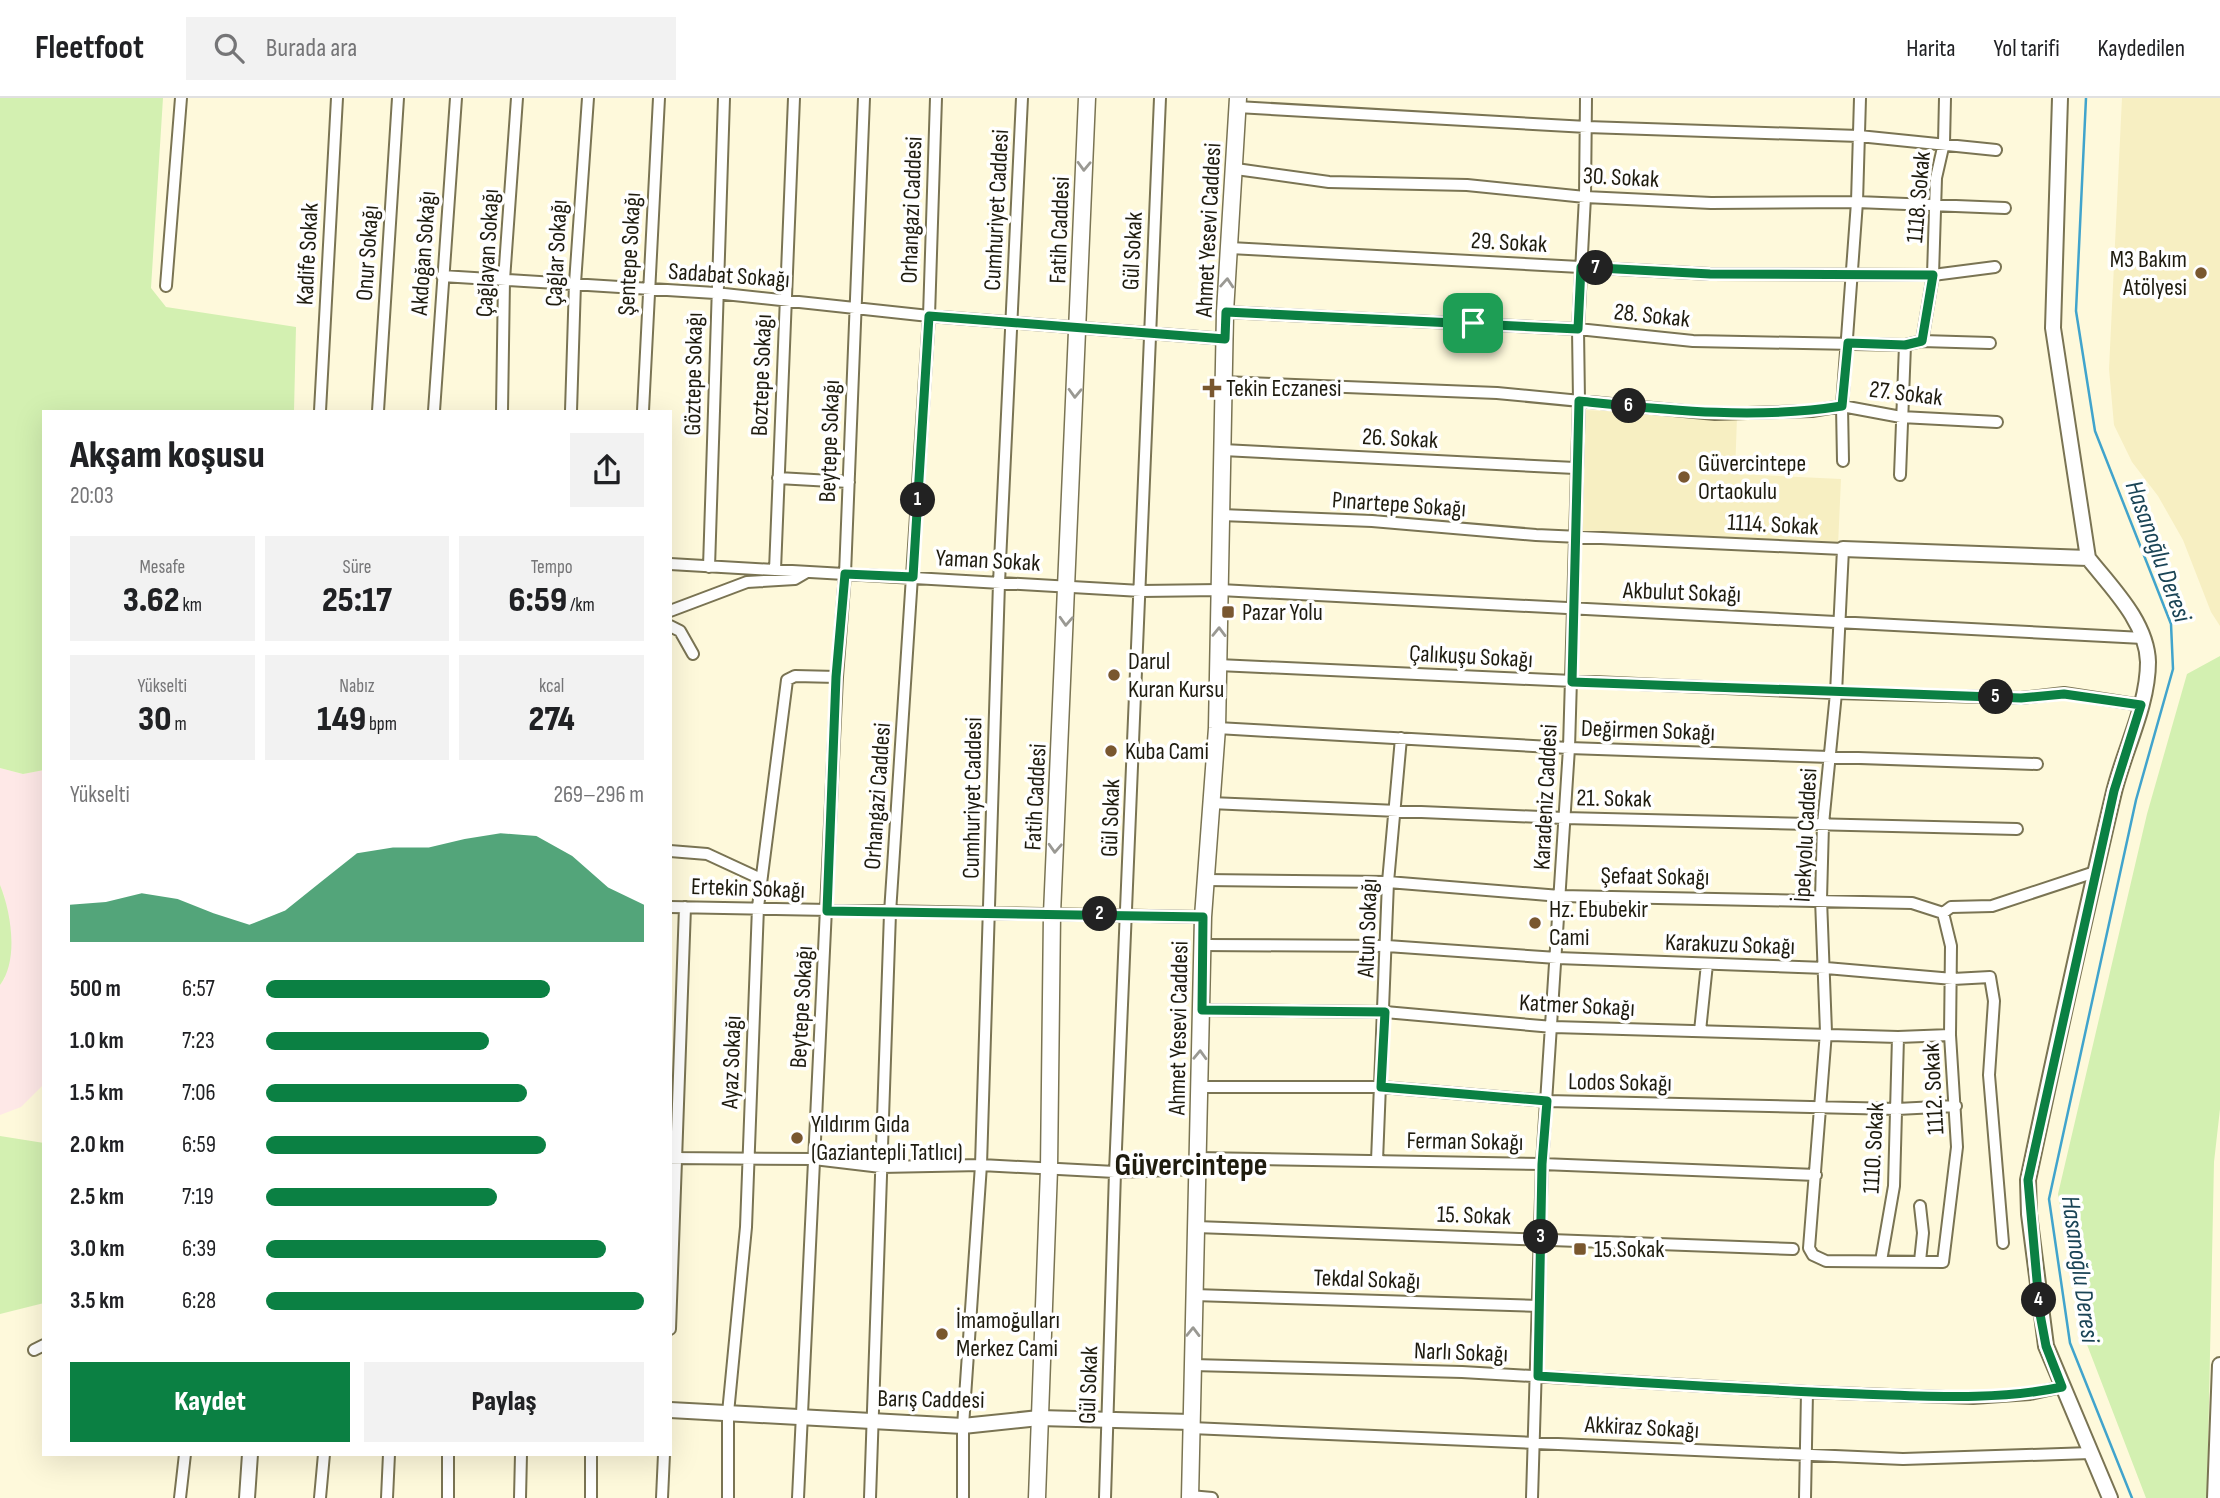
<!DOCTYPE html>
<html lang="tr">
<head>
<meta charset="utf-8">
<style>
	:root { --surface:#fff; --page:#f2f2f2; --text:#202124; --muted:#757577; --line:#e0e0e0; --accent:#0b8043 }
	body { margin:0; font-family:"Sofia Sans Condensed",sans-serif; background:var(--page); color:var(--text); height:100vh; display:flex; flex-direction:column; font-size:26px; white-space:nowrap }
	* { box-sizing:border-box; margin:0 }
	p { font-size:23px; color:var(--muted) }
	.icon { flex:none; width:38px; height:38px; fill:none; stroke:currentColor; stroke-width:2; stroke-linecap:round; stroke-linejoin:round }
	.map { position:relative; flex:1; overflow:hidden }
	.details { position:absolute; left:42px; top:312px; width:630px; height:1046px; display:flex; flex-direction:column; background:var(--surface); border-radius:0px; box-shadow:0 7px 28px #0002 }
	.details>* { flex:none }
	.pin { position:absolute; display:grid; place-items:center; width:60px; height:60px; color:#fff; margin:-30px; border-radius:14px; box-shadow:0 4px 10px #0006 }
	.km { position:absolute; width:35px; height:35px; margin:-18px; border-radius:50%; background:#222; color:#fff; font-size:19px; line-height:35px; text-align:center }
	.round { display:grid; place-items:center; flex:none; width:74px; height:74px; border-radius:0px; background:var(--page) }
	.head { display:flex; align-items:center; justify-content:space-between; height:119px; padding:0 28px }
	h1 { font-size:38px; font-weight:800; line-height:52px }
	.stats { display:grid; grid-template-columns:repeat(3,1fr); gap:10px; height:119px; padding:7px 28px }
	.stats div { display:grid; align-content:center; border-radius:0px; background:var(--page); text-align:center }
	.stats b { font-size:35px; font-weight:800 }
	.stats small { font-size:19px; font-weight:400 }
	.stats p { font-size:19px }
	.chart { height:196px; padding:14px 28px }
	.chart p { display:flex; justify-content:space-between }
	.chart svg { width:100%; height:126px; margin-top:7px; fill:var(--accent); opacity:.7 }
	.action { display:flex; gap:14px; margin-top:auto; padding:14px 28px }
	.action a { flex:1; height:80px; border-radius:0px; background:var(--accent); color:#fff; font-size:28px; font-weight:800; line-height:80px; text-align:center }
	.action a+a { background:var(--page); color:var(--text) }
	ul { padding:0 28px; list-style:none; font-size:23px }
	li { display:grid; grid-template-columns:112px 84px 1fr; align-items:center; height:52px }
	li i { height:18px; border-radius:9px; background:var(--accent) }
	header { display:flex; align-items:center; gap:42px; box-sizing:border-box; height:98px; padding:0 35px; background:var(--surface); border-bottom:2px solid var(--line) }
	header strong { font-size:33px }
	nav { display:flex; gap:38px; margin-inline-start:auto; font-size:24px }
	.search { width:490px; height:63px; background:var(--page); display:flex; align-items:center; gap:18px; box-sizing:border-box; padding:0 24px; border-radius:0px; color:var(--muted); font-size:26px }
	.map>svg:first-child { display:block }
</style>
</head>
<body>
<header>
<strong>Fleetfoot</strong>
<div class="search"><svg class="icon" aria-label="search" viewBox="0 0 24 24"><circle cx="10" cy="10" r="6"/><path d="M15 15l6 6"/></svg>Burada ara</div>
<nav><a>Harita</a><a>Yol tarifi</a><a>Kaydedilen</a></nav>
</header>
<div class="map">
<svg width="2220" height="1400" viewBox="0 0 2220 1400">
	<rect width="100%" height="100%" fill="#fef9db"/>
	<!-- industrial -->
	<path fill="#fee8e7" d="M 0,670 L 23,676 L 44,672 L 44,986 L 21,1009 L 0,1017 L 0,887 L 5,880 L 5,800 L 0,787 Z"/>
	<!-- built -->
	<path fill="#f7efc2" d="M 2122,0 L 2220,0 L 2220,528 L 2211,514 L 2183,442 L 2158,398 L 2132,364 L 2114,327 L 2109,271 Z
		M 1584,312 L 1737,319 L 1735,376 L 1841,381 L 1838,448 L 1578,436 Z"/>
	<!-- green -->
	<path fill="#d3f0b1" d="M 0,0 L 163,0 L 151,190 L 166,209 L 296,229 L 294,313 L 44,313 L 44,672 L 23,676 L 0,670 Z
		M 2220,558 L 2220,1011 L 2214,1064 L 2207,1400 L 2146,1400 L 2081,1231 L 2058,1096 L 2147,716 L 2187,576 Z
		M 0,787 C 11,814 19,862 0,887 Z
		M 0,1038 L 44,1045 L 44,1205 L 0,1216 Z"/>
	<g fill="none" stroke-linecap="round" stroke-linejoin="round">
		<!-- stream -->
		<path stroke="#41a4cc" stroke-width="2.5" d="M 2086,0 L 2076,213 L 2095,333 L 2171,526 L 2173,571 L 2136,702 L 2049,1101 L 2070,1245 L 2132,1400"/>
		<!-- minor casing -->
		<g stroke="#7a7453" stroke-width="14">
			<path id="minor" d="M 1237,9 L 1587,29 L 1859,38 L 1996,52
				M 1236,71 L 1329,84 L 1467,87 L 1585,99 L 1711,105 L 1857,104 L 2005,110
				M 1230,150 L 1710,176 L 1933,177 L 1995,169
				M 442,178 L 715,195 L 929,218 L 1225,241
				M 166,188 L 181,0
				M 1225,214 L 1578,231 L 1693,243 L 1905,247 L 1922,243 L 1990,245
				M 1922,243 L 1933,177 L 1936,80 L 1944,45 L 1945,0
				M 1223,284 L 1497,295 L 1715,316 L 1812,313 L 1842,308 L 1901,319 L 1997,324
				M 320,313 L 337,0
				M 378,313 L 398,0
				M 434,313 L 456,0
				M 502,313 L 504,182 L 517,0
				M 571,313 L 575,185 L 588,0
				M 643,313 L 659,0
				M 1223,352 L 1575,370
				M 1843,363 L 1842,308 L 1857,104 L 1860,0
				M 1900,377 L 1905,247
				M 778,380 L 849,384
				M 1221,417 L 1372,423 L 1536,437 L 1843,451 L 1836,595 L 1823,726 L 1821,801 L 1826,934 L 1809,1150 L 1813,1157 L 1826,1163 L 1943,1164 L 1957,1049 L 1950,937 L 1951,848 L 1943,815
				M 670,466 L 1141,493 L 1220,492 L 2143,540
				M 709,469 L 724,0
				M 775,472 L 794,0
				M 670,513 L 747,484 L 795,481 L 807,474
				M 670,528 L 680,533 L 693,556
				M 1218,567 L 1836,595 L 2021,600 L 2064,595 L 2141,607
				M 1217,630 L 1569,650 L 2037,666
				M 1210,705 L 1564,720 L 2017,731
				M 670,753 L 707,756 L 761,781
				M 1205,782 L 1388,784 L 1560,798 L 1912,805 L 1943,815
				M 670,809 L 1203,819
				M 1943,815 L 1951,809 L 1992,808 L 2095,774
				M 1203,847 L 1387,848 L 1557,860 L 1826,870 L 1953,881 L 1990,879 L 1994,903 L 1989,977 L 2003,1145
				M 1202,912 L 1385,914 L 1553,929 L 1898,939 L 1950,937
				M 1700,933 L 1707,866
				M 1199,989 L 1381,989 L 1547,1003 L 1897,1011 L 1956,1008
				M 670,1060 L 814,1061 L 881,1069 L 981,1067 L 1115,1074 L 1197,1071
				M 1197,1060 L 1542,1066 L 1816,1077
				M 1377,1063 L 1388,784 L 1401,640
				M 1196,1129 L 1793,1151
				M 1881,1163 L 1894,1088 L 1898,939
				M 1920,1163 L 1923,1135 L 1920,1108
				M 1194,1197 L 1539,1208
				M 670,1231 L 685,809
				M 34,1252 L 44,1247
				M 1192,1267 L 1462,1274 L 1807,1294 L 1973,1300 L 2030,1296 L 2062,1289
				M 1191,1330 L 1903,1361 L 2091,1355
				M 448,1356 L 448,1400
				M 1190,1398 L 1212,1400
				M 180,1400 L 185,1356
				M 320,1400 L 324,1356
				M 387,1400 L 389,1356
				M 520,1400 L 521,1356
				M 591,1400 L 591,1356
				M 662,1400 L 664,1356
				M 728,1400 L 728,1315 L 746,1129 L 758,809 L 787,582 L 795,578 L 837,579
				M 798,1400 L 837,579 L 845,476 L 864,0
				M 870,1400 L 890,815 L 929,218 L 936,0
				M 963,1400 L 963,1328 L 981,1067 L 999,485 L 1022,0
				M 1105,1400 L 1115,1074 L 1160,0
				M 1532,1400 L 1542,1066 L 1569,650 L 1579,303 L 1578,231 L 1585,99 L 1586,0
				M 1805,1400 L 1807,1294"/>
		</g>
		<!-- tertiary casing -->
		<g stroke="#7a7453" stroke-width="18">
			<path id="tertiary" d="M 2060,0 L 2053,230 L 2088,460
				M 1843,451 L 2088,460 C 2111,489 2147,524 2148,564 C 2148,609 2123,654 2113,698 C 2083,826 2055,954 2028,1082 L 2029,1116 L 2046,1248 L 2110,1400
				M 670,1312 L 963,1328 L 1039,1320 L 1191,1324
				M 247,1400 L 250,1356
				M 2215,1400 L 2220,1267"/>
		</g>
		<!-- secondary casing -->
		<g stroke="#7a7453" stroke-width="19">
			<path id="secondary" d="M 1037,1400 L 1049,1071 L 1052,816 L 1087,0
				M 1190,1400 L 1203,819 L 1217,630 L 1225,214 L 1238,0"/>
		</g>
		<!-- minor -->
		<use href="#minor" stroke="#fff" stroke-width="10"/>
		<!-- tertiary -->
		<use href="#tertiary" stroke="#fff" stroke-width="14"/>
		<!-- secondary -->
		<use href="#secondary" stroke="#fff" stroke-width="16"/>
	</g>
	<!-- one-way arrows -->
	<defs><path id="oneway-chevron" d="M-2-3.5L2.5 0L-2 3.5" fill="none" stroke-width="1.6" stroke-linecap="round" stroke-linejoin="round" transform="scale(1.75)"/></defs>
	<g stroke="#9a9993">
		<use href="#oneway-chevron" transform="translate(1084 68) rotate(92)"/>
		<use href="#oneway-chevron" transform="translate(1227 185) rotate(-86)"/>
		<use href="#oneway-chevron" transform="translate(1075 295) rotate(92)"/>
		<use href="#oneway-chevron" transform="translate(1066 523) rotate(93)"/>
		<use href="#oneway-chevron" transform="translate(1219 534) rotate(-89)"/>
		<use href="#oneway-chevron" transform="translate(1055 750) rotate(93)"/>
		<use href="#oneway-chevron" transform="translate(1200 957) rotate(-88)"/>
		<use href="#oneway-chevron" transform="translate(1193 1234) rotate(-89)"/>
	</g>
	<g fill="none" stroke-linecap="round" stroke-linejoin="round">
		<!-- route casing -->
		<g stroke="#fff" stroke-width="14">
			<path id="route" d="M 1581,169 L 1710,176 L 1933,177 L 1922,243 L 1905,247 L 1848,245 L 1842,308 C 1754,322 1667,312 1579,303 L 1572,584 L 2021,600 L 2064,596 L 2141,607 L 2114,693 L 2028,1082 L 2040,1216 L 2046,1248 L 2062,1289 C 1996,1303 1929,1298 1861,1296 C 1754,1292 1646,1285 1538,1278 L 1542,1066 L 1547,1003 L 1381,989 L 1385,914 L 1202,912 L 1203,819 L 827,813 L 836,579 L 845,476 L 913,479 L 929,218 L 1225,241 L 1226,214 L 1578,231 Z"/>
		</g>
		<!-- route -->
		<use href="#route" stroke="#0b8043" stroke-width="9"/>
	</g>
	<!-- markers -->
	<g fill="#79572f" stroke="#fff" stroke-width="2.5">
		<circle cx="2201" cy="175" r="7"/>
		<path d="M1208.5 279.5h7v7h7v7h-7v7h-7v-7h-7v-7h7z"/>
		<circle cx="1684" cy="379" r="7"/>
		<rect x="1221" y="507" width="14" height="14" rx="3.5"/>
		<circle cx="1114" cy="577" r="7"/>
		<circle cx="1111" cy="653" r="7"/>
		<circle cx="1535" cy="825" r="7"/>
		<circle cx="797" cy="1040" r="7"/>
		<rect x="1573" y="1144" width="14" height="14" rx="3.5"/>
		<circle cx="942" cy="1236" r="7"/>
	</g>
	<g text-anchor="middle" stroke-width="7" stroke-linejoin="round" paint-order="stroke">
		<!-- street labels -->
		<g font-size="24" fill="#1f1c0f" stroke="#fff">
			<text transform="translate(1621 79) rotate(3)" y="8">30. Sokak</text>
			<text transform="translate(1918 99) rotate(-85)" y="8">1118. Sokak</text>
			<text transform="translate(911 112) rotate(-88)" y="8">Orhangazi Caddesi</text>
			<text transform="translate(996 112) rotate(-87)" y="8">Cumhuriyet Caddesi</text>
			<text transform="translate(1059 132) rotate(-88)" y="8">Fatih Caddesi</text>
			<text transform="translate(1208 132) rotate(-87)" y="8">Ahmet Yesevi Caddesi</text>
			<text transform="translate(1509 144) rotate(3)" y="8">29. Sokak</text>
			<text transform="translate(1132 153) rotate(-87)" y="8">Gül Sokak</text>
			<text transform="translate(367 155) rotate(-86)" y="8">Onur Sokağı</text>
			<text transform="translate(423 155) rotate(-86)" y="8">Akdoğan Sokağı</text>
			<text transform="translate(487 155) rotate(-87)" y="8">Çağlayan Sokağı</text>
			<text transform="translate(556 155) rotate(-87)" y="8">Çağlar Sokağı</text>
			<text transform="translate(307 156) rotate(-87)" y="8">Kadife Sokak</text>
			<text transform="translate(629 156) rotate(-87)" y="8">Şentepe Sokağı</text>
			<text transform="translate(729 177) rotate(4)" y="8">Sadabat Sokağı</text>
			<text transform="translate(1652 217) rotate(6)" y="8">28. Sokak</text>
			<text transform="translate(693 276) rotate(-89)" y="8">Göztepe Sokağı</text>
			<text transform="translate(761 277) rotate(-88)" y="8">Boztepe Sokağı</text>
			<text transform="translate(1906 295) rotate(7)" y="8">27. Sokak</text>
			<text transform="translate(1400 340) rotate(3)" y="8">26. Sokak</text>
			<text transform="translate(829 343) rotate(-88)" y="8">Beytepe Sokağı</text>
			<text transform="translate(1399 406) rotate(4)" y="8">Pınartepe Sokağı</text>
			<text transform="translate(1773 426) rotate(3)" y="8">1114. Sokak</text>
			<text transform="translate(988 462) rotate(3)" y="8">Yaman Sokak</text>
			<text transform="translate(1682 494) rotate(2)" y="8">Akbulut Sokağı</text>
			<text transform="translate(1471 558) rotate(3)" y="8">Çalıkuşu Sokağı</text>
			<text transform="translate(1648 632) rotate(2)" y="8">Değirmen Sokağı</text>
			<text transform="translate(877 698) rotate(-86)" y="8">Orhangazi Caddesi</text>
			<text transform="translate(1035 699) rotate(-87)" y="8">Fatih Caddesi</text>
			<text transform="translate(1545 699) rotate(-87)" y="8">Karadeniz Caddesi</text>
			<text transform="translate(972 700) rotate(-89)" y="8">Cumhuriyet Caddesi</text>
			<text transform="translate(1614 700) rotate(1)" y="8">21. Sokak</text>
			<text transform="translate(1110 720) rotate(-88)" y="8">Gül Sokak</text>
			<text transform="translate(1805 737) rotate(-87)" y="8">İpekyolu Caddesi</text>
			<text transform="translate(1655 778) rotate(1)" y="8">Şefaat Sokağı</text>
			<text transform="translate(748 790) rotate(2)" y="8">Ertekin Sokağı</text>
			<text transform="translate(1367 830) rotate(-88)" y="8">Altun Sokağı</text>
			<text transform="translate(1730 846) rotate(2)" y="8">Karakuzu Sokağı</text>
			<text transform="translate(1577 907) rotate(3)" y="8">Katmer Sokağı</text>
			<text transform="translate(801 909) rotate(-87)" y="8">Beytepe Sokağı</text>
			<text transform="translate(1178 930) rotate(-89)" y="8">Ahmet Yesevi Caddesi</text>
			<text transform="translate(731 964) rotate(-88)" y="8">Ayaz Sokağı</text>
			<text transform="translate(1620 984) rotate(1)" y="8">Lodos Sokağı</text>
			<text transform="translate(1933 991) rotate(-93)" y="8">1112. Sokak</text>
			<text transform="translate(1465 1043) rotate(1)" y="8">Ferman Sokağı</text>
			<text transform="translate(1873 1050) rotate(-87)" y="8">1110. Sokak</text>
			<text transform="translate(1474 1117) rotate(2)" y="8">15. Sokak</text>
			<text transform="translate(1367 1181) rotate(2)" y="8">Tekdal Sokağı</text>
			<text transform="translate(1461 1254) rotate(2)" y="8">Narlı Sokağı</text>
			<text transform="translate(1088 1287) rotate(-88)" y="8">Gül Sokak</text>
			<text transform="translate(931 1301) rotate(1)" y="8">Barış Caddesi</text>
			<text transform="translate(1642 1329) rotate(3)" y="8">Akkiraz Sokağı</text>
		</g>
		<!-- poi labels -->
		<g font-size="24" fill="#1f1c0f" stroke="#fff" text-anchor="start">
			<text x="2187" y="169" text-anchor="end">M3 Bakım<tspan x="2187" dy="28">Atölyesi</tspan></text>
			<text x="1226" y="298">Tekin Eczanesi</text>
			<text x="1698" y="373">Güvercintepe<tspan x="1698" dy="28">Ortaokulu</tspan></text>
			<text x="1242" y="522">Pazar Yolu</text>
			<text x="1128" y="571">Darul<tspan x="1128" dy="28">Kuran Kursu</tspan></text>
			<text x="1125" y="661">Kuba Cami</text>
			<text x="1549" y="819">Hz. Ebubekir<tspan x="1549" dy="28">Cami</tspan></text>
			<text x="811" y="1034">Yıldırım Gıda<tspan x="811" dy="28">(Gaziantepli Tatlıcı)</tspan></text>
			<text x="1594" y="1159">15.Sokak</text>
			<text x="956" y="1230">İmamoğulları<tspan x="956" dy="28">Merkez Cami</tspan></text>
		</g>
		<!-- water labels -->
		<g font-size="26" font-style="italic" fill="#1a4456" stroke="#fff">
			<text transform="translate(2159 453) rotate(70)" y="9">Hasanoğlu Deresi</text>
			<text transform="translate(2081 1171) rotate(82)" y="9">Hasanoğlu Deresi</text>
		</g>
		<!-- district labels -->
		<g font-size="32" font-weight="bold" fill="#1f1c0f" stroke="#fff">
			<text x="1191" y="1077">Güvercintepe</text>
		</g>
	</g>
</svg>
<div class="pin" style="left:1473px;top:225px;background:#1e9e55"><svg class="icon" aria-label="arrive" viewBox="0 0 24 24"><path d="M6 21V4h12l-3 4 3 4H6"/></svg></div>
<b class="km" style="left:918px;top:402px">1</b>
<b class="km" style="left:1100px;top:816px">2</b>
<b class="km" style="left:1541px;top:1139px">3</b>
<b class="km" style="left:2039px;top:1202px">4</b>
<b class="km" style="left:1996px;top:599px">5</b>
<b class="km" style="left:1629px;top:308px">6</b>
<b class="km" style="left:1596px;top:170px">7</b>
<section class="details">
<div class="head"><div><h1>Akşam koşusu</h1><p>20:03</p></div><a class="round"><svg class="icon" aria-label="share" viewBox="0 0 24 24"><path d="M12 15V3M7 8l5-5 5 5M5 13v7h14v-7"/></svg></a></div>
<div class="stats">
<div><p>Mesafe</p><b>3.62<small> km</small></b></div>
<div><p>Süre</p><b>25:17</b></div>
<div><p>Tempo</p><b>6:59<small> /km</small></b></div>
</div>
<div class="stats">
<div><p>Yükselti</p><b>30<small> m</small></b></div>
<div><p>Nabız</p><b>149<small> bpm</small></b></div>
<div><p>kcal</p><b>274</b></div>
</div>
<div class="chart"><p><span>Yükselti</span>269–296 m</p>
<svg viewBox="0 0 160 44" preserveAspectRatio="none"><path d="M0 44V31L10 30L20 27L30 29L40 34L50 38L60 33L70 23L80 13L90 11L100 11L110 8L120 6L130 7L140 14L150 25L160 31V44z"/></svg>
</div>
<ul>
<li><b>500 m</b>6:57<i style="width:75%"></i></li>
<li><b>1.0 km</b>7:23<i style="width:59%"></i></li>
<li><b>1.5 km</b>7:06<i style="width:69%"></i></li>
<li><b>2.0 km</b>6:59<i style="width:74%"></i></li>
<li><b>2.5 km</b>7:19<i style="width:61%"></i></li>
<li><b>3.0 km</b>6:39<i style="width:90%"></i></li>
<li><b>3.5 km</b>6:28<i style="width:100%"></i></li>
</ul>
<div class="action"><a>Kaydet</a><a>Paylaş</a></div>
</section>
</div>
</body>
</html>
